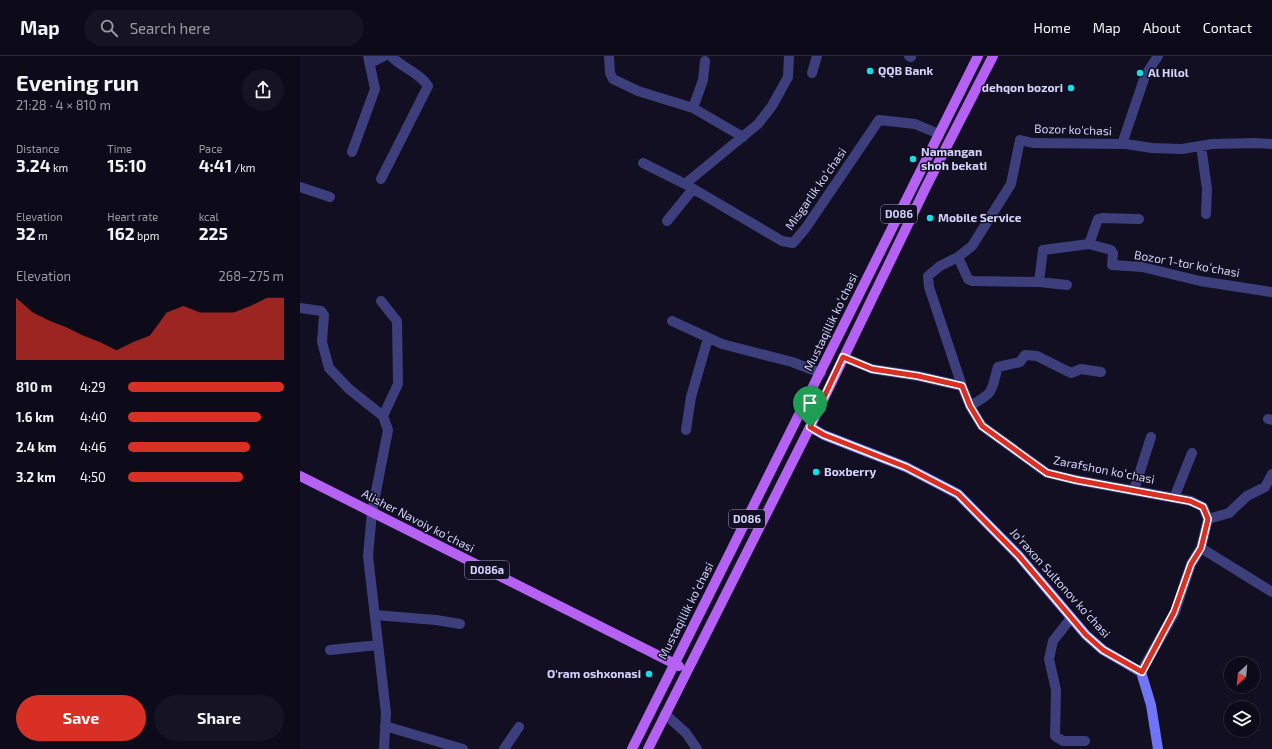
<!DOCTYPE html>
<html lang="en">
<head>
<meta charset="utf-8">
<style>
	:root { --surface:#0d0b19; --page:#161422; --text:#f1f3f6; --muted:#9a9ba2; --line:#2d2b38; --accent:#d93025 }
	body { margin:0; font-family:"Exo 2",sans-serif; background:var(--page); color:var(--text); height:100vh; display:flex; flex-direction:column; font-size:15px; white-space:nowrap }
	* { box-sizing:border-box; margin:0 }
	p { font-size:13px; color:var(--muted) }
	.icon { flex:none; width:22px; height:22px; fill:none; stroke:currentColor; stroke-width:2; stroke-linecap:round; stroke-linejoin:round }
	.map { position:relative; flex:1; overflow:hidden }
	.panel { display:flex; flex-direction:column; background:var(--surface); width:300px }
	.panel>* { flex:none }
	.needle { width:26px; rotate:206deg }
	.tools { position:absolute; left:924px; top:601px; display:grid; gap:8px }
	.tools a { display:grid; place-items:center; width:36px; height:36px; border-radius:50%; background:var(--surface); box-shadow:0 1px 3px #0004,0 0 0 1px var(--line); font-size:20px }
	.pin { position:absolute; display:grid; place-items:center; width:34px; height:34px; color:#fff; margin:-41px -17px; border-radius:50% 50% 50% 0; rotate:-45deg; box-shadow:0 0 4px #0007 }
	.pin .icon { rotate:45deg }
	.round { display:grid; place-items:center; flex:none; width:42px; height:42px; border-radius:21px; background:var(--page) }
	.headline { display:flex; align-items:center; justify-content:space-between; height:68px; padding:0 16px }
	h1 { font-size:22px; font-weight:700; line-height:30px }
	.stats { display:grid; grid-template-columns:repeat(3,1fr); gap:6px; height:68px; padding:4px 16px }
	.stats div { display:grid; align-content:center }
	.stats b { font-size:17px; font-weight:700 }
	.stats small { font-size:11px; font-weight:400 }
	.stats p { font-size:11px }
	.chart { height:112px; padding:8px 16px }
	.chart p { display:flex; justify-content:space-between }
	.chart svg { width:100%; height:72px; margin-top:4px; fill:var(--accent); opacity:.7 }
	.primary-button { display:flex; gap:8px; margin-top:auto; padding:8px 16px }
	.primary-button a { flex:1; height:46px; border-radius:24px; background:var(--accent); color:#fff; font-size:16px; font-weight:700; line-height:46px; text-align:center }
	.primary-button a+a { background:var(--page); color:var(--text) }
	ul { padding:0 16px; list-style:none; font-size:13px }
	li { display:grid; grid-template-columns:64px 48px 1fr; align-items:center; height:30px }
	li i { height:10px; border-radius:5px; background:var(--accent) }
	header { display:flex; align-items:center; gap:24px; box-sizing:border-box; height:56px; padding:0 20px; background:var(--surface); border-bottom:1px solid var(--line) }
	header strong { font-size:19px }
	nav { display:flex; gap:22px; margin-inline-start:auto; font-size:14px }
	.search { width:280px; height:36px; background:var(--page); display:flex; align-items:center; gap:10px; box-sizing:border-box; padding:0 14px; border-radius:22px; color:var(--muted); font-size:15px }
	main { display:flex; flex:1; min-height:0 }
	.map>svg:first-child { display:block }
</style>
</head>
<body>
<header>
<strong>Map</strong>
<div class="search"><svg class="icon" aria-label="search" viewBox="0 0 24 24"><circle cx="10" cy="10" r="6"/><path d="M15 15l6 6"/></svg>Search here</div>
<nav><a>Home</a><a>Map</a><a>About</a><a>Contact</a></nav>
</header>
<main>
<section class="panel">
<div class="headline"><div><h1>Evening run</h1><p>21:28 · 4 × 810 m</p></div><a class="round"><svg class="icon" aria-label="share" viewBox="0 0 24 24"><path d="M12 15V3M7 8l5-5 5 5M5 13v7h14v-7"/></svg></a></div>
<div class="stats">
<div><p>Distance</p><b>3.24<small> km</small></b></div>
<div><p>Time</p><b>15:10</b></div>
<div><p>Pace</p><b>4:41<small> /km</small></b></div>
</div>
<div class="stats">
<div><p>Elevation</p><b>32<small> m</small></b></div>
<div><p>Heart rate</p><b>162<small> bpm</small></b></div>
<div><p>kcal</p><b>225</b></div>
</div>
<div class="chart"><p><span>Elevation</span>268–275 m</p>
<svg viewBox="0 0 160 44" preserveAspectRatio="none"><path d="M0 44V6L10 15L20 20L30 24L40 29L50 33L60 38L70 33L80 29L90 15L100 11L110 15L120 15L130 15L140 11L150 6L160 6V44z"/></svg>
</div>
<ul>
<li><b>810 m</b>4:29<i style="width:100%"></i></li>
<li><b>1.6 km</b>4:40<i style="width:85%"></i></li>
<li><b>2.4 km</b>4:46<i style="width:78%"></i></li>
<li><b>3.2 km</b>4:50<i style="width:74%"></i></li>
</ul>
<div class="primary-button"><a>Save</a><a>Share</a></div>
</section>
<div class="map">
<svg width="972" height="693" viewBox="0 0 972 693">
	<rect width="100%" height="100%" fill="#110f21"/>
	<g fill="none" stroke-linecap="round" stroke-linejoin="round">
		<!-- street -->
		<path stroke="#3d3f7d" stroke-width="10" d="M 309,0 L 310,17 L 313,23 L 338,35 L 393,52 L 443,81
			M 609,0 L 611,1
			M 70,7 L 84,0
			M 512,17 L 517,0
			M 393,52 L 403,24 L 405,5
			M 822,88 L 845,20 L 858,0
			M 901,90 L 907,133 L 906,158
			M 52,96 L 75,33 L 68,0
			M 343,107 L 385,128 L 482,185 L 493,187 L 505,173 L 579,64 L 615,68 L 639,78
			M 81,123 L 128,30 C 119,16 102,12 91,0
			M 385,128 L 458,68 L 472,50 L 488,21 L 489,0
			M 0,131 L 30,141
			M 367,165 L 393,133
			M 789,188 L 798,163 L 802,162 L 839,163
			M 658,201 L 668,223 L 672,225 L 739,226 L 743,194 L 789,188 L 811,194 L 813,197 L 812,209 L 842,211 L 900,225 L 971,236
			M 739,226 L 767,229
			M 81,245 L 97,265 L 98,328 L 83,360
			M 0,252 L 21,255 L 24,259 L 22,286 L 29,312 L 49,333 L 83,360 L 88,374 L 72,456 L 68,500 L 86,657 L 84,693
			M 372,265 L 422,288 L 492,306 L 521,317
			M 543,301 L 572,313 L 618,320 L 662,330 L 670,350 L 682,370 L 747,417 L 776,424 L 891,445 L 903,451 L 908,463 L 901,492 L 891,508 L 875,556 L 841,616
			M 662,330 L 629,231 L 628,220 L 640,210 L 658,201 L 672,190 L 711,128 L 720,84 L 733,87 L 826,88 L 852,92 L 882,93 L 912,88 L 954,87 L 972,88
			M 670,350 C 696,335 690,337 698,311 L 720,306 L 725,299 L 737,300 L 771,317 L 781,313 L 801,316
			M 968,363 L 972,364
			M 386,374 L 391,341 L 408,282
			M 834,434 L 851,381
			M 874,442 L 892,397
			M 908,463 L 929,457 L 947,440 L 965,431 L 972,418
			M 901,492 L 972,536
			M 75,559 L 136,564 L 160,568
			M 771,562 L 753,585 L 749,603 L 756,634 L 755,680 L 763,685 L 785,685
			M 30,594 L 78,589
			M 365,658 L 386,677 L 397,693
			M 85,670 L 163,693
			M 204,693 L 219,671"/>
		<!-- secondary -->
		<path stroke="#7075f5" stroke-width="10" d="M 510,371 L 524,379 L 606,411 L 658,438 L 719,500 L 786,579 L 803,594 L 841,616 L 851,649 L 858,693"/>
		<!-- primary -->
		<path stroke="#b562f4" stroke-width="10" d="M 0,420 L 379,610
			M 332,693 L 678,0
			M 348,693 L 510,371 L 627,129 L 693,0"/>
	</g>
	<g fill="none" stroke-linecap="round" stroke-linejoin="round">
		<!-- route casing -->
		<g stroke="#fff" stroke-width="8">
			<path id="route" d="M 543,301 L 572,313 L 618,320 L 662,330 L 670,350 L 682,370 L 747,417 L 776,424 L 890,445 L 903,451 L 908,463 L 901,492 L 891,508 L 874,556 L 842,616 L 803,594 L 786,579 L 719,500 L 658,438 L 606,411 L 524,379 L 510,371 Z"/>
		</g>
		<!-- route -->
		<use href="#route" stroke="#d93025" stroke-width="5"/>
	</g>
	<!-- markers -->
	<g fill="#11e0ea" stroke="#110f21" stroke-width="1.5">
		<circle cx="570" cy="15" r="4"/>
		<circle cx="840" cy="17" r="4"/>
		<circle cx="771" cy="32" r="4"/>
		<circle cx="613" cy="103" r="4"/>
		<circle cx="630" cy="162" r="4"/>
		<circle cx="516" cy="416" r="4"/>
		<circle cx="349" cy="618" r="4"/>
	</g>
	<g text-anchor="middle" stroke-width="3" stroke-linejoin="round" paint-order="stroke">
		<!-- shield labels -->
		<g fill="#110f21" stroke="#9a98ba" stroke-width="1">
			<rect x="581" y="149" width="36" height="18" rx="3"/>
			<rect x="429" y="454" width="36" height="18" rx="3"/>
			<rect x="165" y="505" width="44" height="18" rx="3"/>
		</g>
		<g font-size="11" font-weight="bold" fill="#d5d3fc">
			<text x="599" y="162">D086</text>
			<text x="447" y="467">D086</text>
			<text x="187" y="518">D086a</text>
		</g>
		<!-- poi labels -->
		<g font-size="12" font-weight="bold" fill="#d5d3fc" stroke="#110f21" text-anchor="start">
			<text x="578" y="19">QQB Bank</text>
			<text x="848" y="21">Al Hilol</text>
			<text x="763" y="36" text-anchor="end">dehqon bozori</text>
			<text x="621" y="100">Namangan<tspan x="621" dy="14">shoh bekati</tspan></text>
			<text x="638" y="166">Mobile Service</text>
			<text x="524" y="420">Boxberry</text>
			<text x="341" y="622" text-anchor="end">O'ram oshxonasi</text>
		</g>
		<!-- street labels -->
		<g font-size="12" fill="#d5d3fc" stroke="#110f21">
			<text transform="translate(773 74) rotate(2)" y="4">Bozor ko'chasi</text>
			<text transform="translate(516 133) rotate(-55)" y="4">Misgarlik koʻchasi</text>
			<text transform="translate(887 208) rotate(10)" y="4">Bozor 1-tor koʻchasi</text>
			<text transform="translate(531 266) rotate(-64)" y="4">Mustaqillik koʻchasi</text>
			<text transform="translate(804 414) rotate(11)" y="4">Zarafshon koʻchasi</text>
			<text transform="translate(118 465) rotate(27)" y="4">Alisher Navoiy koʻchasi</text>
			<text transform="translate(760 527) rotate(48)" y="4">Joʻraxon Sultonov koʻchasi</text>
			<text transform="translate(386 555) rotate(-63)" y="4">Mustaqillik koʻchasi</text>
		</g>
	</g>
</svg>
<div class="tools">
<a><svg class="needle" viewBox="-14 -14 28 28"><path d="M0-13l5 13h-10z" fill="#e53935"/><path d="M0 13l5-13h-10z" fill="#9a9ba2"/></svg></a>
<a><svg class="icon" aria-label="layers" viewBox="0 0 24 24"><path d="M12 4l9 5-9 5-9-5zM3 14l9 5 9-5"/></svg></a>
</div>
<div class="pin" style="left:510px;top:371px;background:#1e9e55"><svg class="icon" aria-label="arrive" viewBox="0 0 24 24"><path d="M6 21V4h12l-3 4 3 4H6"/></svg></div>
</div>
</main>
</body>
</html>
